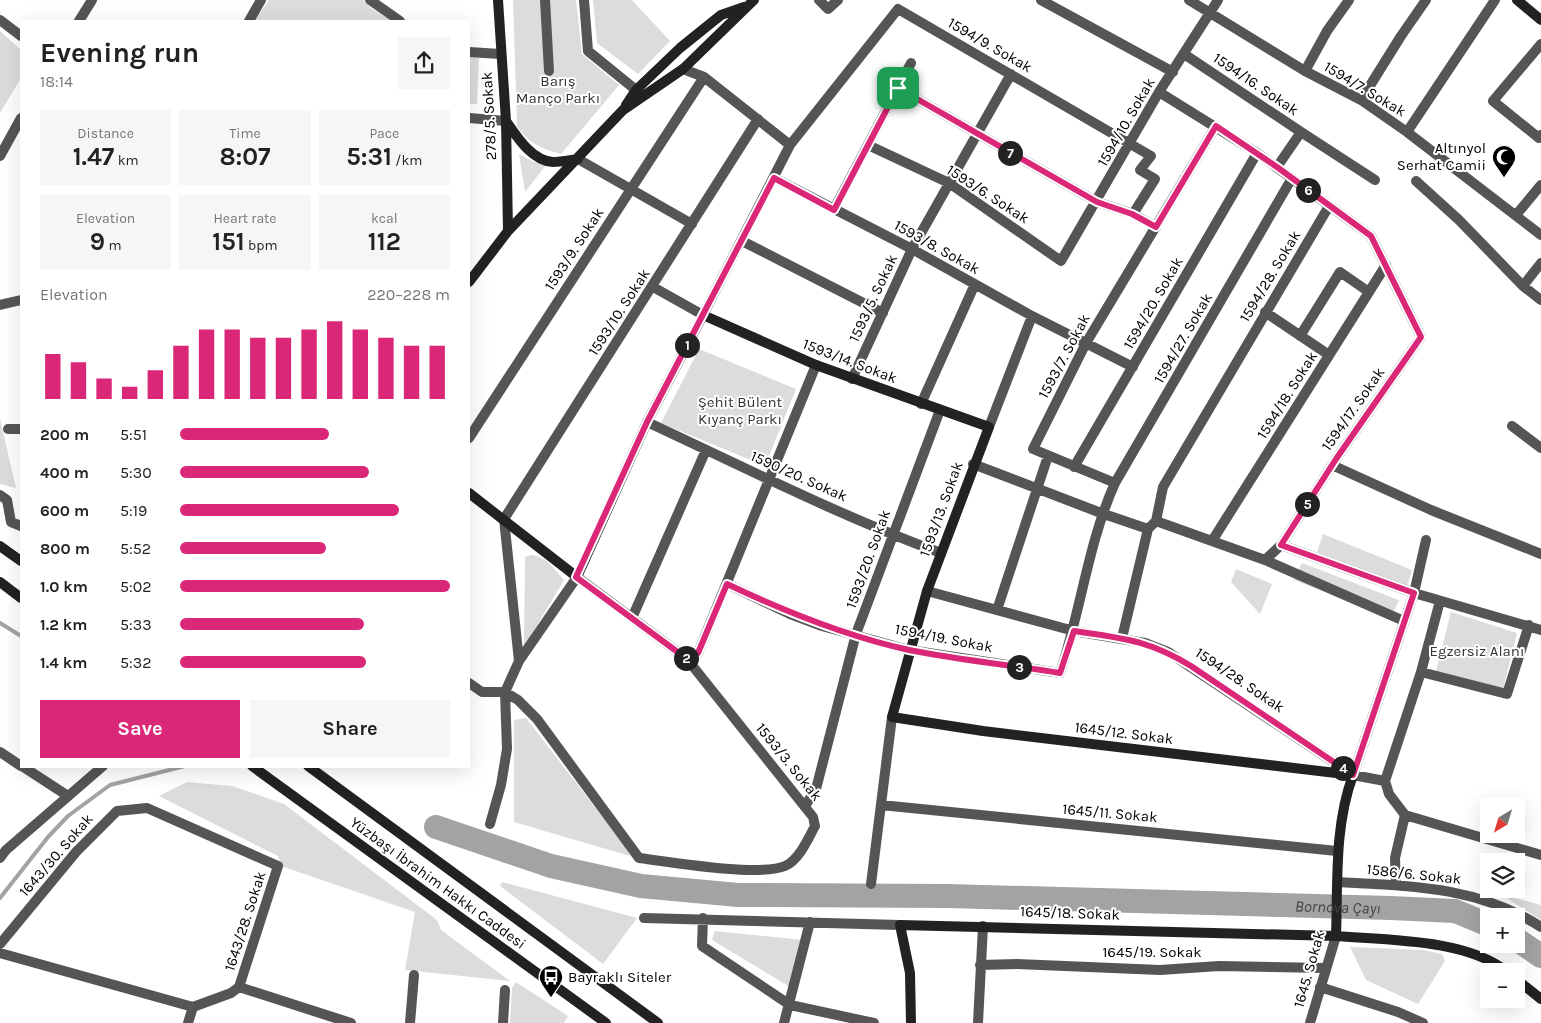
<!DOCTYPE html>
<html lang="en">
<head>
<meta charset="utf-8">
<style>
	:root { --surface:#fff; --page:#f6f6f6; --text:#222; --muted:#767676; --accent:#db2777 }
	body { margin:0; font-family:Karla,sans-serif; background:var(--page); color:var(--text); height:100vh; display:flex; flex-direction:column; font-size:19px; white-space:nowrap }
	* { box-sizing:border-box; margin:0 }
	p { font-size:16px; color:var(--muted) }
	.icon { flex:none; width:28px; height:28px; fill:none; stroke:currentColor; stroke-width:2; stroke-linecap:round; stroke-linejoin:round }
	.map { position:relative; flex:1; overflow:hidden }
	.side { position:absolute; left:20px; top:20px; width:450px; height:748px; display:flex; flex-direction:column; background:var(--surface); border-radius:0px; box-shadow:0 5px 20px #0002 }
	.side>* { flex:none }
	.needle { width:32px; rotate:218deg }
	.controls { position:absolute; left:1480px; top:798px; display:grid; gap:10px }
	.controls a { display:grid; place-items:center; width:45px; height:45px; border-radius:0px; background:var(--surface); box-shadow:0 5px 20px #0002; font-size:25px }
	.pin { position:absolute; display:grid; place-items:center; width:42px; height:42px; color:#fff; margin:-21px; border-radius:10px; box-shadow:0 2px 8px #0006 }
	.km { position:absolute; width:25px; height:25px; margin:-12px; border-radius:50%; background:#222; color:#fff; font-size:14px; line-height:25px; text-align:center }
	.round { display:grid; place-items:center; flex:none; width:52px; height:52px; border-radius:0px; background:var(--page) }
	.headline { display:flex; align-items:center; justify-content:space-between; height:85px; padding:0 20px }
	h1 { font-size:28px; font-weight:700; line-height:38px }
	.figures { display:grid; grid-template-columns:repeat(3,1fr); gap:8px; height:85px; padding:5px 20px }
	.figures div { display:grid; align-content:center; border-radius:0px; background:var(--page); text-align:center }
	.figures b { font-size:25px; font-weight:700 }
	.figures small { font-size:14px; font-weight:400 }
	.figures p { font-size:14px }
	.chart { height:140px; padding:10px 20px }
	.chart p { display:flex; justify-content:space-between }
	.chart svg { width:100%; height:90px; margin-top:5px; stroke:var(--accent); stroke-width:6 }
	.action { display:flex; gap:10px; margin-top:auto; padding:10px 20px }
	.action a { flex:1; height:58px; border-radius:0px; background:var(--accent); color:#fff; font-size:20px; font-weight:700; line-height:58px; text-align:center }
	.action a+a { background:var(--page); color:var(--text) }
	ul { padding:0 20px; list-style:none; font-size:16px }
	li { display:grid; grid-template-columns:80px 60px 1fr; align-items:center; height:38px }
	li i { height:12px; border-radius:6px; background:var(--accent) }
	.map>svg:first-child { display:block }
</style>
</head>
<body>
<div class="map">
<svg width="1541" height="1023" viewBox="0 0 1541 1023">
	<rect width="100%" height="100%" fill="#fff"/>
	<!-- green -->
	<path fill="#dcdcdc" d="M 269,0 L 363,0 L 372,9 L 392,21 L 254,21 Z
		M 513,0 L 576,0 L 582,54 L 619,85 L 561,154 C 542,149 528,143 517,126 Z
		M 593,0 L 632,0 L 670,41 L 638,74 L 597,43 Z
		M 0,31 L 21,50 L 21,78 L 0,113 Z
		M 469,55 L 479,58 L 477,104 L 469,104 Z
		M 519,154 L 534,162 L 546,165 L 525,192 Z
		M 699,349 L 796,389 L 765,466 L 661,423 Z
		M 0,416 L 0,419 L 16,488 L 0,484 Z
		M 1323,534 L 1412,570 L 1407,587 L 1317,552 Z
		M 531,555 C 546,556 555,570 564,580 L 524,647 L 525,557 Z
		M 1302,563 L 1399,600 L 1391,618 L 1294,580 Z
		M 1236,569 L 1272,584 L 1260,614 L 1231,582 Z
		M 1451,612 L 1517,633 L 1503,689 L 1436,671 Z
		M 526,718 L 628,850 L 630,856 L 514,822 L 514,720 Z
		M 187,782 L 232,786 L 284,804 L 437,920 L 441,930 L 510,981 L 405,970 L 415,912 L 281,866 L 278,856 L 159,796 Z
		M 502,882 L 637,918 L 603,964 L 500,886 Z
		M 1508,896 L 1541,905 L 1541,920 L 1508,899 Z
		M 715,931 L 803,940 L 790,987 L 712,940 Z
		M 1350,947 L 1423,950 L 1442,954 L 1445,961 L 1418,1004 L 1366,980 Z
		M 516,982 L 568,1016 L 564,1023 L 510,1023 L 512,988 Z"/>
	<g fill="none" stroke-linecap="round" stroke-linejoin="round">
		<!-- stream -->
		<path stroke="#a3a3a3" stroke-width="4" d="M 0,623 L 21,636
			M 0,898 L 48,837 L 68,816 L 110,785 L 185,766"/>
		<!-- river -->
		<g stroke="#a3a3a3" stroke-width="24">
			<path id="s1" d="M 436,827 L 551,866 L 641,886 L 738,895 L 947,896 L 1391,908 L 1455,911 L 1489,925"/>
			<path d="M 1516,939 L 1541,956"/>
		</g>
		<!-- street -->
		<path stroke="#555" stroke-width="10" d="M 370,0 L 400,21
			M 545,0 L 549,71
			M 584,0 L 588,51 L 636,90
			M 819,0 L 828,9 L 838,0
			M 1041,0 L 1173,72
			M 1189,0 L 1305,71 L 1361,100 L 1407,132 L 1541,235
			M 0,20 L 21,36
			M 79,21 L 92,0
			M 249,21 L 261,0
			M 1541,44 L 1493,101 L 1539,138 L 1541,135
			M 469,52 L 500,54
			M 1184,54 L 1301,132 L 1277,167
			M 1305,71 L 1327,31 L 1349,0
			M 898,88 L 1097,202 L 1133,214 L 1156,227
			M 1361,100 L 1401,36 L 1426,0
			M 469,118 L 506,121
			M 1301,132 L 1375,180
			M 1407,132 L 1495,0
			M 790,145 L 898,9 L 1151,156 L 1140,170 L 1155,179 L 1133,214
			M 868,145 L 949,183 L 1061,261 L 1159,92 L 1218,0
			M 0,156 L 21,118
			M 578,159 L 692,224
			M 774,178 L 912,249 L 1032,316 L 1133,367
			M 1416,181 L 1459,220 L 1523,286 L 1541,300
			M 834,209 L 911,63
			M 1516,215 L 1541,185
			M 742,241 L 883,313
			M 1523,286 L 1541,263
			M 653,287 L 703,315 L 790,145 L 704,77 L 683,69
			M 0,305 L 21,300
			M 1265,312 L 1329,355
			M 1300,336 L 1340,272 L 1369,292
			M 852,379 L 912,249 L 1011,74
			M 921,404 L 975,284
			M 647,422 C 744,467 840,516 941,553
			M 1512,426 L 1541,448
			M 989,427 L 1032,316
			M 8,429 L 21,429
			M 469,438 L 704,77
			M 973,464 L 1101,513 L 1148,529
			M 1332,465 L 1431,510 L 1541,554
			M 1074,467 L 1257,153
			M 1115,483 L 1033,449 L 1086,343 L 1216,126
			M 0,495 L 7,500 L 11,522 L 21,526
			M 1156,521 L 1163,487 L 1329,206
			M 1148,529 L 1156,521 L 1265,560 L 1281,545 L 1336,459 L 1421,337 L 1371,236 L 1257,153 L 1159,92
			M 1426,540 L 1414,593 L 1541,630
			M 1212,541 L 1386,265
			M 1281,545 L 1414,593 L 1353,775
			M 1265,560 L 1404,621
			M 727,584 L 790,614 L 822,626 L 909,650 L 1060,673 C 1081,610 1088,543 1115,483 L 1292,178
			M 927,591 L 1074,631 L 1145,643 L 1168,652 L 1353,775 L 1385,781
			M 997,610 L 1048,456
			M 632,618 L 706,450
			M 1122,638 L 1148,529
			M 687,659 L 698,653 L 816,365
			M 1421,672 L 1507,694 L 1529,625
			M 469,683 L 482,692 L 505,692 L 519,661
			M 505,692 L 518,700 L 537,719 L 639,858 C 670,862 759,877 785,866 C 799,860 808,839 815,826 L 813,817 L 687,659 L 577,577 L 519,661 L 504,519 L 758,119
			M 0,752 L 21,766
			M 22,766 L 68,796
			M 881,805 L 1337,851
			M 805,806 L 816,789 L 856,634 L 940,410
			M 1405,815 L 1541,855
			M 490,824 L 501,785 L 507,749 L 505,692
			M 0,858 L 6,850 L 103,766
			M 1338,882 C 1410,886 1478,886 1541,927
			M 871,884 L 892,717
			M 1396,885 L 1395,858 L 1405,815 L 1389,794 L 1385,781 L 1421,672 L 1440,601
			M 644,918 L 900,925
			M 703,918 L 702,946 L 790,1005 L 874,1023
			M 0,944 L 76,852 L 117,811 L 147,808 L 278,866 L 239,987 L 231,993 L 193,1007
			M 0,953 L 193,1007 L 188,1023
			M 980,965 L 1017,964 L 1160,970 L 1219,966 L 1325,968
			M 239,987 L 351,1023
			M 1320,987 L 1398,1012 L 1423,1023
			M 410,1023 L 414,975
			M 503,1023 L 505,990
			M 784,1023 L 810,922
			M 978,1023 L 983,926
			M 1310,1023 L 1336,936"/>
		<!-- secondary -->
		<path stroke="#222" stroke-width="10" d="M 498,0 L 506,121 L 508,231
			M 1517,0 L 1541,20
			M 626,105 L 636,90 L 680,48 L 721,15 L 744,7
			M 506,121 C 517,137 532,161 553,162 C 561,162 570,160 578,159
			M 469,282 L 508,231 L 623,110 L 683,69 L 754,0
			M 469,493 L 577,577 L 647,422 L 703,315 L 816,365 L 989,427 L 927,591 L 892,717 L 983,731 L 1353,775 C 1334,827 1338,882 1336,936
			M 0,546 L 21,561
			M 0,582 L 21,598
			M 252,766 L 606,1023
			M 308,766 L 658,1023
			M 1516,979 L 1541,999
			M 911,1023 L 910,973 L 900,925 L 1336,936 C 1387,940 1466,939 1506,971"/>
	</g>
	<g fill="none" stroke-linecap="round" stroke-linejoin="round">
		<!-- route casing -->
		<g stroke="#fff" stroke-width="10">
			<path id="route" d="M 898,88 L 1097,202 L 1132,214 L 1156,227 L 1216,126 L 1277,167 L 1371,236 L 1421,337 L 1336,459 L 1281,545 L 1414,593 L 1353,775 L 1191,666 C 1149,640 1122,638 1074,631 L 1060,673 C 1010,665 959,660 909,650 C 845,636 786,612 727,584 L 698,653 L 687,659 L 576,577 L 647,422 L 774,178 L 834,210 Z"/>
		</g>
		<!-- route -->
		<use href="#route" stroke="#db2777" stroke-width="6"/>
	</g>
	<!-- icons -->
	<defs>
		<g id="mosque-pin" transform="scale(1.25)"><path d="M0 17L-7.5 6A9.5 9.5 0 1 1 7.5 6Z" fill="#000" stroke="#fff"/><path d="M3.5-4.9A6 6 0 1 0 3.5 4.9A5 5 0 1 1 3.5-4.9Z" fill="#fff"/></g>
		<g id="bus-pin" transform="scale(1.25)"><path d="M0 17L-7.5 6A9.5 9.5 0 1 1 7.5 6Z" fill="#000" stroke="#fff"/><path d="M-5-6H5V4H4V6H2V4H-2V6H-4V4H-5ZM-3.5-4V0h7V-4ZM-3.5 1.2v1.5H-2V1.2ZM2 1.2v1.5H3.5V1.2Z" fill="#fff"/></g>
	</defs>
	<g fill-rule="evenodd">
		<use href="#mosque-pin" x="1504" y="157"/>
		<use href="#bus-pin" x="551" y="977"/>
	</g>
	<g text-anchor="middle" stroke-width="4" stroke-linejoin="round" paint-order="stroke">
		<!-- street labels -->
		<g font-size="15" fill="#000" stroke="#fff">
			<text transform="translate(990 45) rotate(30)" y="5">1594/9. Sokak</text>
			<text transform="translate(1256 84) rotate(34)" y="5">1594/16. Sokak</text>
			<text transform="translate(1365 89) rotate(31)" y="5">1594/7. Sokak</text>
			<text transform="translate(489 116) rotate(-93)" y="5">278/5. Sokak</text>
			<text transform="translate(1126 122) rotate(-60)" y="5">1594/10. Sokak</text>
			<text transform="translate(988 194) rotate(33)" y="5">1593/6. Sokak</text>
			<text transform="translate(937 247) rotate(29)" y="5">1593/8. Sokak</text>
			<text transform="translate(574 249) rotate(-57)" y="5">1593/9. Sokak</text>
			<text transform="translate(1270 276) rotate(-59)" y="5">1594/28. Sokak</text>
			<text transform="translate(873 298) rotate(-65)" y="5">1593/5. Sokak</text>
			<text transform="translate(1153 303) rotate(-60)" y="5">1594/20. Sokak</text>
			<text transform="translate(619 312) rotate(-57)" y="5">1593/10. Sokak</text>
			<text transform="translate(1183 338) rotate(-60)" y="5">1594/27. Sokak</text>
			<text transform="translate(1064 356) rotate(-62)" y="5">1593/7. Sokak</text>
			<text transform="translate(850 361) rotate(21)" y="5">1593/14. Sokak</text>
			<text transform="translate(1287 395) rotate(-58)" y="5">1594/18. Sokak</text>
			<text transform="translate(1353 409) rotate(-55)" y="5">1594/17. Sokak</text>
			<text transform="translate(799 476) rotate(24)" y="5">1590/20. Sokak</text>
			<text transform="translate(941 509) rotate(-70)" y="5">1593/13. Sokak</text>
			<text transform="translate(868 559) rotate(-70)" y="5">1593/20. Sokak</text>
			<text transform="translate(944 638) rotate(11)" y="5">1594/19. Sokak</text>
			<text transform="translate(1240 680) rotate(34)" y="5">1594/28. Sokak</text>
			<text transform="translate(1124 733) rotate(7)" y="5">1645/12. Sokak</text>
			<text transform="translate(789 762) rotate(51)" y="5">1593/3. Sokak</text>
			<text transform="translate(1110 813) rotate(5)" y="5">1645/11. Sokak</text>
			<text transform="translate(56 855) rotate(-49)" y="5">1643/30. Sokak</text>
			<text transform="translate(1414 874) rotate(6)" y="5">1586/6. Sokak</text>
			<text transform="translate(438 883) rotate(36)" y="5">Yüzbaşı İbrahim Hakkı Caddesi</text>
			<text transform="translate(1070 913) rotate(2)" y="5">1645/18. Sokak</text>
			<text transform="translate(245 921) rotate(-72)" y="5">1643/28. Sokak</text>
			<text x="1152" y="957">1645/19. Sokak</text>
			<text transform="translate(1309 969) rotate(-74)" y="5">1645. Sokak</text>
		</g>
		<!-- park labels -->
		<g font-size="15" fill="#333" stroke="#fff">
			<text x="558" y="86">Barış<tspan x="558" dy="17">Manço Parkı</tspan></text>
			<text x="740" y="407">Şehit Bülent<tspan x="740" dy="17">Kıyanç Parkı</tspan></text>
			<text x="1477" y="656">Egzersiz Alanı</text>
		</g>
		<!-- poi labels -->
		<g font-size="15" fill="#000" stroke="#fff" text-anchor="end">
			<text x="1486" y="153">Altınyol<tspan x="1486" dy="17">Serhat Camii</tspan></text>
			<text x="568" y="982" text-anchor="start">Bayraklı Siteler</text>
		</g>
		<!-- water labels -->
		<g font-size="16" font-style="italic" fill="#444" stroke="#fff">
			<text dy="6" stroke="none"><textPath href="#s1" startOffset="911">Bornova Çayı</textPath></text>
		</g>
	</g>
</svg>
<div class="controls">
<a><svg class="needle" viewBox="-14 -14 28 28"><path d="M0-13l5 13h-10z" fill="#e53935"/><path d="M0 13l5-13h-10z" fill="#767676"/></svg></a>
<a><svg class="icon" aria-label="layers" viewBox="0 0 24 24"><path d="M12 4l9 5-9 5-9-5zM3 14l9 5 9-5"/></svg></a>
<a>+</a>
<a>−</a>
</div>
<div class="pin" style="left:898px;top:88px;background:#1e9e55"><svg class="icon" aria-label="arrive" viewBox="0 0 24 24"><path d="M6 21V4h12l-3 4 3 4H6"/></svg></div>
<b class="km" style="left:687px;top:345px">1</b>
<b class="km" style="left:686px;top:658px">2</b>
<b class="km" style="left:1019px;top:667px">3</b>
<b class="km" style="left:1343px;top:768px">4</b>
<b class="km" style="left:1307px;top:504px">5</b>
<b class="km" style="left:1308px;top:190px">6</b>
<b class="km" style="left:1010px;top:153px">7</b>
<section class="side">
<div class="headline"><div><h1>Evening run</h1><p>18:14</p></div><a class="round"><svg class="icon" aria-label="share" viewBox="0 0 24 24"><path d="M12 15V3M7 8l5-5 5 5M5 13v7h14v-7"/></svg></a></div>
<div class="figures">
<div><p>Distance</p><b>1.47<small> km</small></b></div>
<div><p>Time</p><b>8:07</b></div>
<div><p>Pace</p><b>5:31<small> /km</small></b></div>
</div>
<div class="figures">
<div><p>Elevation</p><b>9<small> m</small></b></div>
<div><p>Heart rate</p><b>151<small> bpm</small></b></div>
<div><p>kcal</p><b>112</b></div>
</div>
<div class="chart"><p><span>Elevation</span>220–228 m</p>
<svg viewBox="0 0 160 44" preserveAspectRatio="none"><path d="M5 44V22M15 44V26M25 44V34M35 44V38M45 44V30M55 44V18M65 44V10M75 44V10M85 44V14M95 44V14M105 44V10M115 44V6M125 44V10M135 44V14M145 44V18M155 44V18"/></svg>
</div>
<ul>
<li><b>200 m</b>5:51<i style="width:55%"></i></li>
<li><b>400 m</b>5:30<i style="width:70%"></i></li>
<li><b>600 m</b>5:19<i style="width:81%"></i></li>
<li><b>800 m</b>5:52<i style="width:54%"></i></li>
<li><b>1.0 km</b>5:02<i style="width:100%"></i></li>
<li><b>1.2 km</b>5:33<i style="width:68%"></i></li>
<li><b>1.4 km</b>5:32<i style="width:69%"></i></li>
</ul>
<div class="action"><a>Save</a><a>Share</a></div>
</section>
</div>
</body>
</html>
